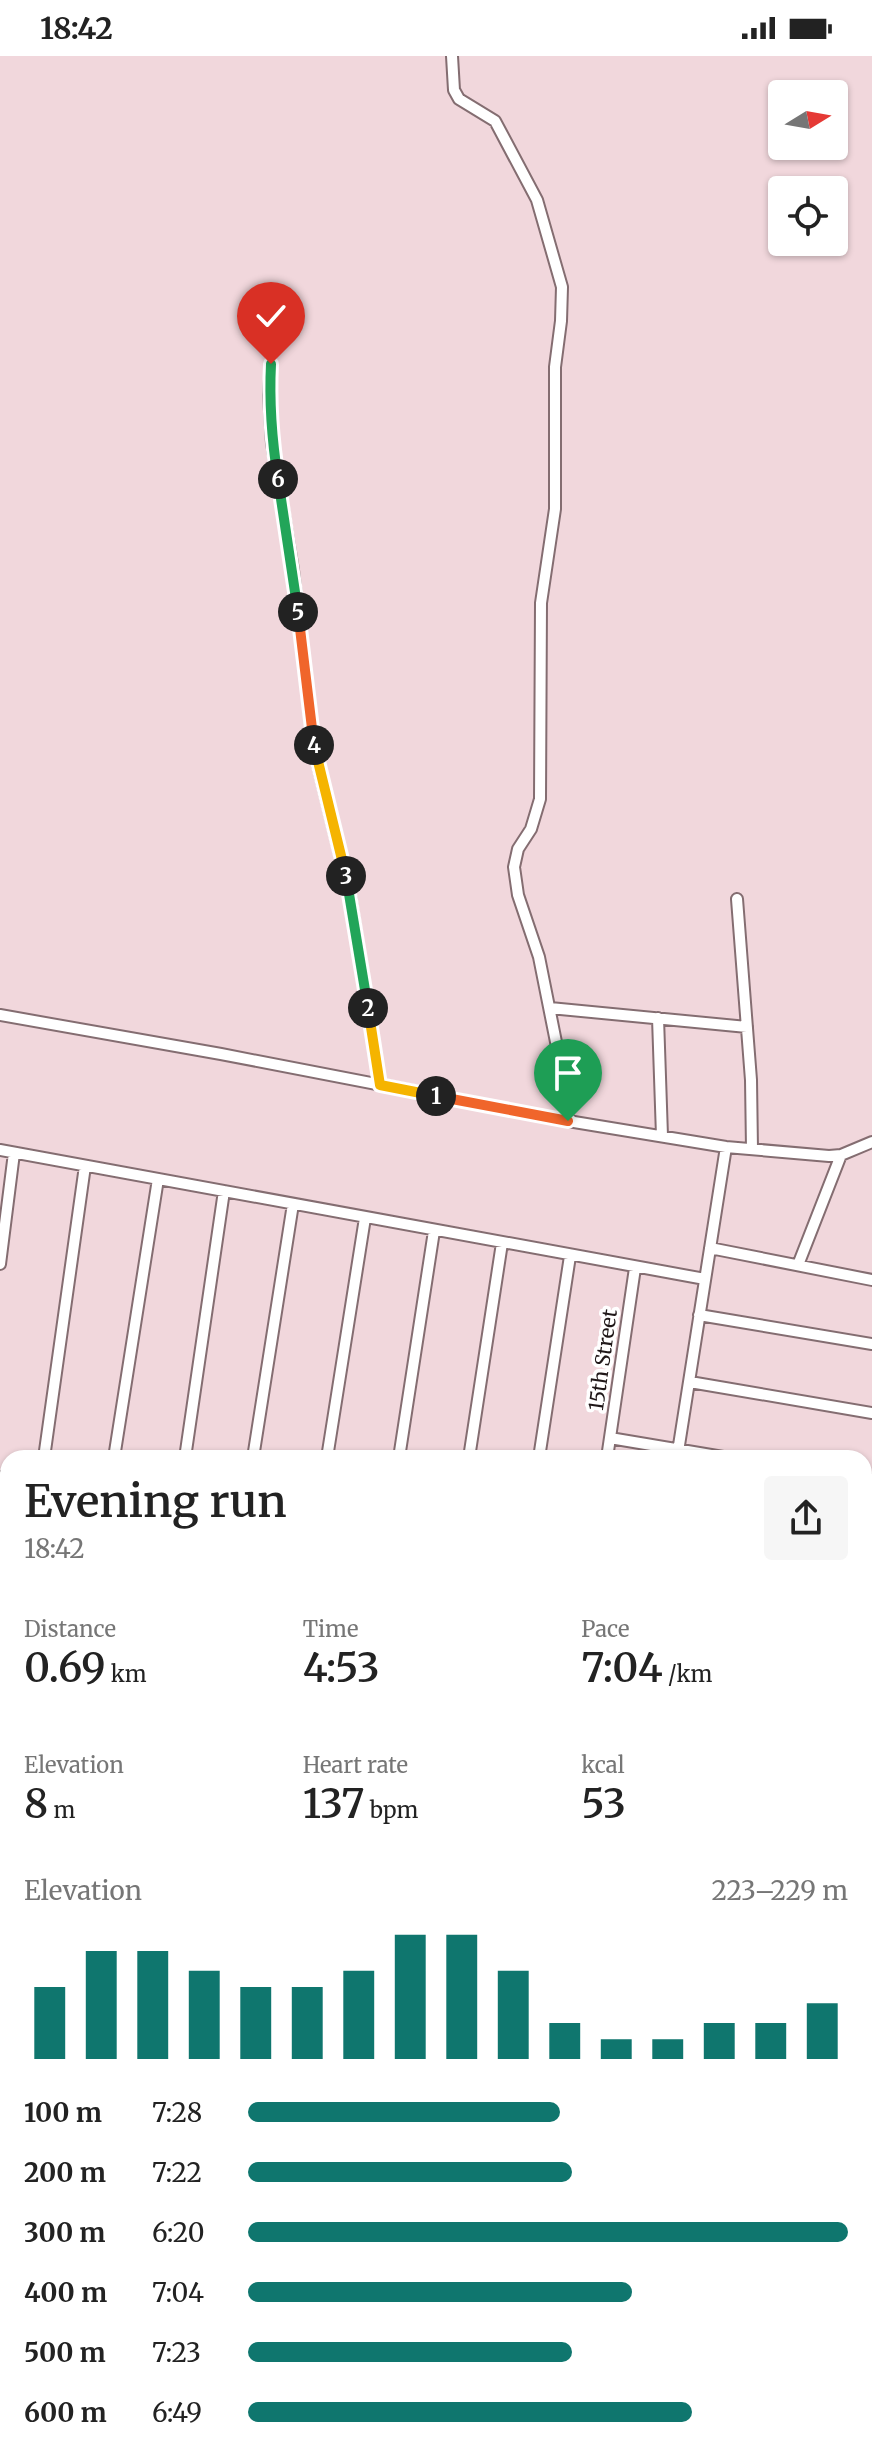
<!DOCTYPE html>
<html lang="en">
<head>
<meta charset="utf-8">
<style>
	:root { --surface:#fff; --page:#f6f6f6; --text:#222; --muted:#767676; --accent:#0f766e }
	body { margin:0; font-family:Merriweather,serif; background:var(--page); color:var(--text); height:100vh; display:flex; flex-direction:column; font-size:30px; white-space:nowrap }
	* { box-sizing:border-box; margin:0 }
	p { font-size:26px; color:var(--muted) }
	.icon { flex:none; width:44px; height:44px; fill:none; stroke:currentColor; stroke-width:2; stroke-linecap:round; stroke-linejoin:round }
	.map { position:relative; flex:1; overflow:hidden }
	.side { position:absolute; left:0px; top:1394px; width:872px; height:1010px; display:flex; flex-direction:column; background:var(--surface); border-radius:24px 24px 0 0; box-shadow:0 2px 6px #0004 }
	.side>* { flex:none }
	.needle { width:52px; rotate:79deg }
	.fabs { position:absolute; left:768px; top:24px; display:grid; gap:16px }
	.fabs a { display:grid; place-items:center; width:80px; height:80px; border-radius:8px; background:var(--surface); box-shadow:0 2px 6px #0004; font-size:40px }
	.pin { position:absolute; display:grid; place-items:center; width:68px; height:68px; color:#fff; margin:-82px -34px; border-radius:50% 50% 50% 0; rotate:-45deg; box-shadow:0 0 8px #0007 }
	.pin .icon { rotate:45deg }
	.km { position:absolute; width:40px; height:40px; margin:-20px; border-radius:50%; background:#222; color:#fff; font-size:22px; line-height:40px; text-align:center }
	.round { display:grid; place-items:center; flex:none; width:84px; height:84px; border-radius:8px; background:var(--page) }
	.summary { display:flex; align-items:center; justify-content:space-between; height:136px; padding:0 24px }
	h1 { font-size:44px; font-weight:600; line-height:60px }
	.metrics { display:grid; grid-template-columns:repeat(3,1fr); gap:12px; height:136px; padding:8px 24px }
	.metrics div { display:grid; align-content:center }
	.metrics b { font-size:40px; font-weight:600 }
	.metrics small { font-size:22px; font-weight:400 }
	.metrics p { font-size:22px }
	.chart { height:224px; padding:16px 24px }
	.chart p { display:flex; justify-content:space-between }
	.chart svg { width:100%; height:144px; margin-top:8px; stroke:var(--accent); stroke-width:6 }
	ul { padding:0 24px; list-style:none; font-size:26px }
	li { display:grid; grid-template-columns:128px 96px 1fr; align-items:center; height:60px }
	li i { height:20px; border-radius:10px; background:var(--accent) }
	.status { display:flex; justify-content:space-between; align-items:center; height:56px; padding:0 40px; background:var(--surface); direction:ltr }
	.status svg { height:22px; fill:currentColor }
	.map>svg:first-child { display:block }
</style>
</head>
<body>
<div class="status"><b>18:42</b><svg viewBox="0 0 49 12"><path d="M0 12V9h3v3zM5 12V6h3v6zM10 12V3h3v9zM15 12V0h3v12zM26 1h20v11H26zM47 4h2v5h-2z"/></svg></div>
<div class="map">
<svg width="872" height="2403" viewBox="0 0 872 2403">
	<rect width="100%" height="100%" fill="#f1d7dc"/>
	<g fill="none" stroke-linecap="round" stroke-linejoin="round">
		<!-- minor casing -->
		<g stroke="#846d71" stroke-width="14">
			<path id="minor" d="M 452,0 L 454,34 L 459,43 L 495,65 L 537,144 L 562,231 L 561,265 L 555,311 L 555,453 L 541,547 L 540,743 L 531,773 L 518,793 L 514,811 L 518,839 L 539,901 L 561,1011 L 568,1065
				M 271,308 L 269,339 L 272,387 L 293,514 L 314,692 L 349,834 L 380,1029
				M 737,843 L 751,1024 L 752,1093
				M 550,952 L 747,971
				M 0,959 L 221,998 L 568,1065 L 726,1091 L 829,1100 L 841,1099 L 872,1086
				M 658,962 L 662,1080
				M 0,1094 L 705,1223
				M 710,1192 L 872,1224
				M 0,1208 L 14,1097
				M 798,1209 L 841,1099
				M 699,1259 L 872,1288
				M 690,1326 L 872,1357
				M 610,1382 L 729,1402
				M 44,1402 L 85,1110
				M 114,1402 L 158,1123
				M 185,1402 L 224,1135
				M 253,1402 L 293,1148
				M 327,1402 L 365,1162
				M 399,1402 L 434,1175
				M 469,1402 L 502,1187
				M 539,1402 L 570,1200
				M 607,1402 L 635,1212
				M 677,1402 L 726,1091
				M 0,1421 L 8,1423
				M 864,1423 L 872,1424
				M 864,1581 L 872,1583
				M 864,1682 L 872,1637
				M 0,1692 L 8,1640
				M 0,1766 L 8,1768
				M 864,1908 L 872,1909
				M 864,2040 L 872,2000
				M 0,2108 L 8,2109
				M 0,2177 L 8,2179
				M 864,2233 L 872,2234
				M 0,2243 L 8,2244
				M 0,2312 L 8,2314
				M 0,2378 L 8,2379
				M 106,2396 L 148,2403
				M 490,2396 L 528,2403
				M 11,2403 L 13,2396
				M 201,2403 L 202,2396
				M 388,2403 L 389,2396
				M 562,2403 L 563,2396
				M 729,2403 L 730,2396
				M 793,2403 L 794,2396
				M 863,2403 L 872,2357"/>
		</g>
		<!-- minor -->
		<use href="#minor" stroke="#fff" stroke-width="10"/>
	</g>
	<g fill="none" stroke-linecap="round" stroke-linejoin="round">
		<!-- split-1 casing -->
		<g stroke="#fff" stroke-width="16">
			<path id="split-1" d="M 436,1040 L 568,1065"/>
		</g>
		<!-- split-2 casing -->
		<g stroke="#fff" stroke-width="16">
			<path id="split-2" d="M 368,952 L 380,1029 L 436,1040"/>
		</g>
		<!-- split-3 casing -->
		<g stroke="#fff" stroke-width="16">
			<path id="split-3" d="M 346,820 L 368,952"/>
		</g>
		<!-- split-4 casing -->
		<g stroke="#fff" stroke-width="16">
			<path id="split-4" d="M 314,689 L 346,820"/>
		</g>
		<!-- split-5 casing -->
		<g stroke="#fff" stroke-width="16">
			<path id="split-5" d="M 298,556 L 314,689"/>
		</g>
		<!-- split-6 casing -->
		<g stroke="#fff" stroke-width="16">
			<path id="split-6" d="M 278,423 L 298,556"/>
		</g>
		<!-- split-7 casing -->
		<g stroke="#fff" stroke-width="16">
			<path id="split-7" d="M 271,308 C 269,347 272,385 278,423"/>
		</g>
		<!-- split-1 -->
		<use href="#split-1" stroke="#f0652b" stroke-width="10"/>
		<!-- split-2 -->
		<use href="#split-2" stroke="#f5b400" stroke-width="10"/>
		<!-- split-3 -->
		<use href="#split-3" stroke="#22a559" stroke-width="10"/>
		<!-- split-4 -->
		<use href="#split-4" stroke="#f5b400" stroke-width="10"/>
		<!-- split-5 -->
		<use href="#split-5" stroke="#f0652b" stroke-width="10"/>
		<!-- split-6 -->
		<use href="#split-6" stroke="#22a559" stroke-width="10"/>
		<!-- split-7 -->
		<use href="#split-7" stroke="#22a559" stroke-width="10"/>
	</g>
	<g text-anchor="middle" stroke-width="7" stroke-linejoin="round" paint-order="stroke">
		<!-- street labels -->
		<g font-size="20" fill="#1f1718" stroke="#fff">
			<text transform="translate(603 1304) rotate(-82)" y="7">15th Street</text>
		</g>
	</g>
</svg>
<div class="fabs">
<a><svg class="needle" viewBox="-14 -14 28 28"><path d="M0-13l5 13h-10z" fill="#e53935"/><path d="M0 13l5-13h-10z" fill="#767676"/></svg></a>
<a><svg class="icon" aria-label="locate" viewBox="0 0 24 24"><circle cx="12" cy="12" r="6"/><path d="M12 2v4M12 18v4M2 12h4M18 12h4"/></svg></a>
</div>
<div class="pin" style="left:568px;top:1065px;background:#1e9e55"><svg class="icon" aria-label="arrive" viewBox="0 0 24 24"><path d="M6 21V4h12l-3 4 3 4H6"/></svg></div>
<div class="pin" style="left:271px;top:308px;background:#d93025"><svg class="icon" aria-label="check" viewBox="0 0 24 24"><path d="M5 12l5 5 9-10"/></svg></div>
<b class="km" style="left:436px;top:1040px">1</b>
<b class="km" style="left:368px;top:952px">2</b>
<b class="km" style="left:346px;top:820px">3</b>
<b class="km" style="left:314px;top:689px">4</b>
<b class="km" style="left:298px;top:556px">5</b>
<b class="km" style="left:278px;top:423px">6</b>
<section class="side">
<div class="summary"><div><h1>Evening run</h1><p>18:42</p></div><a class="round"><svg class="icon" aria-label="share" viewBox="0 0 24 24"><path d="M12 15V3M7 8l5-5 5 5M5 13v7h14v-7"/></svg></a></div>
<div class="metrics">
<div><p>Distance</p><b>0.69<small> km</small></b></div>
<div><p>Time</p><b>4:53</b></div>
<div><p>Pace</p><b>7:04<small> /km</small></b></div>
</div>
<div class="metrics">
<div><p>Elevation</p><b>8<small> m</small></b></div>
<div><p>Heart rate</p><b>137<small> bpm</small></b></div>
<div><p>kcal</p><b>53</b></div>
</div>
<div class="chart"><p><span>Elevation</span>223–229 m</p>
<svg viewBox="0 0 160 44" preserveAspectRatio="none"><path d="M5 44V22M15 44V11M25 44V11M35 44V17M45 44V22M55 44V22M65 44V17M75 44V6M85 44V6M95 44V17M105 44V33M115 44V38M125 44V38M135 44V33M145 44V33M155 44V27"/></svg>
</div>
<ul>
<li><b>100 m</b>7:28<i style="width:52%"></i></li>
<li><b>200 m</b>7:22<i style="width:54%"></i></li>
<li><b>300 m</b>6:20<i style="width:100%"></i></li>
<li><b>400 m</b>7:04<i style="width:64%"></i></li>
<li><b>500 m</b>7:23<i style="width:54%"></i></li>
<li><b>600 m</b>6:49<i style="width:74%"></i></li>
</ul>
</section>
</div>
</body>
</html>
